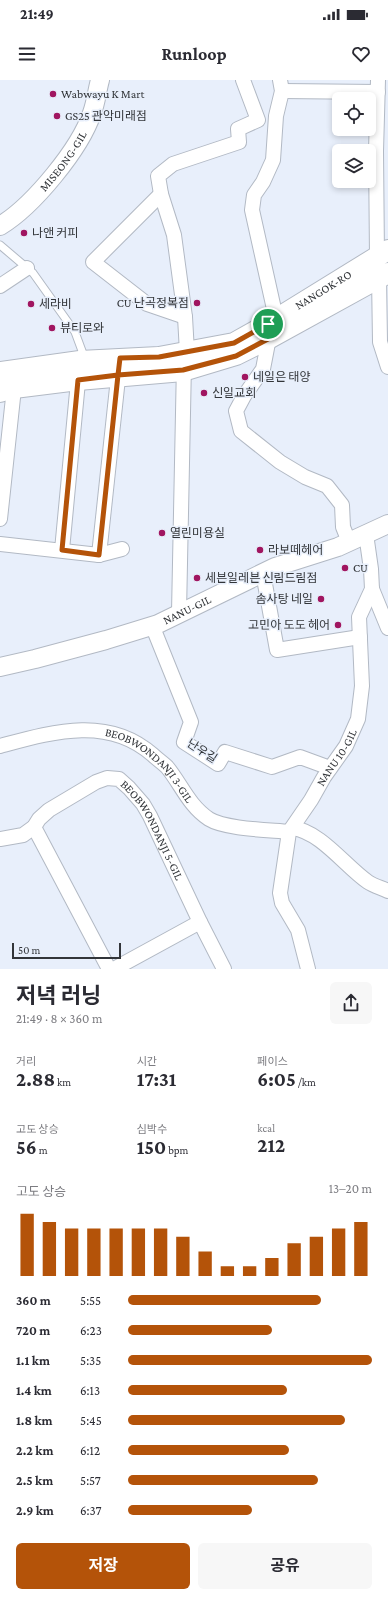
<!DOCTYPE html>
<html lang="ko">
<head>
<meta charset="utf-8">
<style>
	:root { --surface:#fff; --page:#f7f7f7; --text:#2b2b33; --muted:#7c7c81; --accent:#b45309 }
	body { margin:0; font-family:"Crimson Pro","Noto Sans KR",serif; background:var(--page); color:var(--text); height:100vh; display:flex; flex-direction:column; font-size:15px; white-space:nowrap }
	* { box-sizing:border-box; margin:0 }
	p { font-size:13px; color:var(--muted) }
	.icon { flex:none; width:22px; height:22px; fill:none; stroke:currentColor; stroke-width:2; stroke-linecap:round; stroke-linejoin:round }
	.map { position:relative; height:889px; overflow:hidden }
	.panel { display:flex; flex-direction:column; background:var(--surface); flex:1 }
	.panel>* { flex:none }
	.controls { position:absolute; left:332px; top:12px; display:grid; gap:8px }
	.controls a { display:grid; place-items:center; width:44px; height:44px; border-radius:6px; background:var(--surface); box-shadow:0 2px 6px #0003; font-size:20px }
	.scale { position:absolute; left:12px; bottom:10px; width:109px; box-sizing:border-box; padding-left:4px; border:2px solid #323539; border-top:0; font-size:11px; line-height:14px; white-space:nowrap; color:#323539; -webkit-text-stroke:3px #e8effb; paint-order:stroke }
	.pin { position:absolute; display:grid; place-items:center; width:34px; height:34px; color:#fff; margin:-17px; border:2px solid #fff; border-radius:50%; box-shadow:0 1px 4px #0007 }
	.round { display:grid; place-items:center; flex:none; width:42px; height:42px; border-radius:6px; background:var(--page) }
	.summary { display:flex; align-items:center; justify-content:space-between; height:68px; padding:0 16px }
	h1 { font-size:22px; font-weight:700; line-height:30px }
	.stats { display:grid; grid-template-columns:repeat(3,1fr); gap:6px; height:68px; padding:4px 16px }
	.stats div { display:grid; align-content:center }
	.stats b { font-size:20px; font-weight:700 }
	.stats small { font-size:11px; font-weight:400 }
	.stats p { font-size:11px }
	.chart { height:112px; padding:8px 16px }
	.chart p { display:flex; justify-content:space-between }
	.chart svg { width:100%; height:72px; margin-top:4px; stroke:var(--accent); stroke-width:6 }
	.action { display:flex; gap:8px; margin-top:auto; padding:8px 16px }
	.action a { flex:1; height:46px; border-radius:6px; background:var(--accent); color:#fff; font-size:16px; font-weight:700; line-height:46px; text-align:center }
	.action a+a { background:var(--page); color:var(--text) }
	ul { padding:0 16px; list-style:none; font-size:13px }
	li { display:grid; grid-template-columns:64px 48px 1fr; align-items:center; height:30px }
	li i { height:10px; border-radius:5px; background:var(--accent) }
	.status { display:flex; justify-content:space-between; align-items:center; height:28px; padding:0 20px; background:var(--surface); direction:ltr }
	.status svg { height:11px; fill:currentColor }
	header { display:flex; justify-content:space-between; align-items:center; height:52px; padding:0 16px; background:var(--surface); font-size:18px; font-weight:700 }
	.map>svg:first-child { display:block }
</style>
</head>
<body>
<div class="status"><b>21:49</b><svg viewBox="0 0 49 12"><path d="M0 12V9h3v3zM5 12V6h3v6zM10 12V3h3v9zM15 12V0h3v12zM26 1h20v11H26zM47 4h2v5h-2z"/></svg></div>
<header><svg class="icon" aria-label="menu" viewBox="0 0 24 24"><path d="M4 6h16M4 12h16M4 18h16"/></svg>Runloop<svg class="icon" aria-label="heart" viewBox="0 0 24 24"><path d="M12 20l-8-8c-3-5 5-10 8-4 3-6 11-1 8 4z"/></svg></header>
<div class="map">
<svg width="388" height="889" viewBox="0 0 388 889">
	<rect width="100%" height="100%" fill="#e8effb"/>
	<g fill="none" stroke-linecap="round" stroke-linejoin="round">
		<!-- service casing -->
		<g stroke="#b2b9c4" stroke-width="9">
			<path id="service" d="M 0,165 L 33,193 L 75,252 L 85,279"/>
		</g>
		<!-- minor casing -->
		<g stroke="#b2b9c4" stroke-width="16">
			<g id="minor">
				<path d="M 378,0 L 376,71 L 377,177 L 379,197 L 380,262 L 388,287"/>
				<path d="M 282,11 L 378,12"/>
				<path d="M 161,114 L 93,182 L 147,224 L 185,237"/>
				<path d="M 0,206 L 27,188"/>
				<path d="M 276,238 L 252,130 L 254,115 L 263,102 L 273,80 L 276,36 L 282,11 L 280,0"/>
				<path d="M 268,252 L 268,263 L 263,289 L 244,316 L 236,331 L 241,351 L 280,382 L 305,397 L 327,406 L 342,425 L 343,447 L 349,462"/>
				<path d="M 187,272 L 185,237 L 174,155 L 161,114 L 158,96 L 173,84 L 239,62 L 238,49 L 258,40 L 243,0"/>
				<path d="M 0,439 L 15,299"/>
				<path d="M 0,464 L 99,475 L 122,469"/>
				<path d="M 62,470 L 79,291"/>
				<path d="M 99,475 L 119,289"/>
				<path d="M 263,493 L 277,570 L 360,557"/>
				<path d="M 372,509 L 388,548"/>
				<path d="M 179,533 L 184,283"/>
				<path d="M 152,545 L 191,642 L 184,662 L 218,684 L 225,672 L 272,687 L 300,677 L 330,688"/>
				<path id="s1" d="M 0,666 C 52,652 108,635 153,675 C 157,679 163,683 167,687 C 181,704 189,726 209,739 C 225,749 269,750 289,752"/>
				<path d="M 34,747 L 109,889"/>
				<path d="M 293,748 C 321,752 345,786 368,802 C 374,806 382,808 388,811"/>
				<path id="s2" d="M 0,759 L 23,755 L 34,747 L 39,739 L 49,730 L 96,702 L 107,698 L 119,699 L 129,708 L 143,724 L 150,736 L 200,842 L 224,889"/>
				<path d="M 114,889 L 200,842"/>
				<path id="s3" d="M 308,889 L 298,850 L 282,823 L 280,813 L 289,752 L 311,720 L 324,697 L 346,666 L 358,639 L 362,606 L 359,537 L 372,509 L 371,489 L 366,454"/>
			</g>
		</g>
		<!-- tertiary casing -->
		<g stroke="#b2b9c4" stroke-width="20">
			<g id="tertiary">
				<path id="s4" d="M 0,146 C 33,126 80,69 92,33 C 96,22 97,11 100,0"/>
				<path id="s5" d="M 0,587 L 35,579 L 106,560 L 158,544 L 275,487 L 338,467 L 388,444"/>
			</g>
		</g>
		<!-- secondary casing -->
		<g stroke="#b2b9c4" stroke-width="22">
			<g id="secondary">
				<path id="s6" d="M 0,292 L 80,281 L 159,277 L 234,263 L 268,244 L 388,170"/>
				<path d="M 0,312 L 14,308 L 78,300 L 183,291 L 236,275 L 268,259 L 388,193"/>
			</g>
		</g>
		<!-- service -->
		<use href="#service" stroke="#fff" stroke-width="7"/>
		<!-- minor -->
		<use href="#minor" stroke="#fff" stroke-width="14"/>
		<!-- tertiary -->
		<use href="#tertiary" stroke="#fff" stroke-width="18"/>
		<!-- secondary -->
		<use href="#secondary" stroke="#fff" stroke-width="20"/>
	</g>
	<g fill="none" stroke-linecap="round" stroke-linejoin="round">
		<!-- route casing -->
		<g stroke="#fff" stroke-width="8">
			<path id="route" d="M 268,244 L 234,263 L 159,277 L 120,278 L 118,295 L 78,300 L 62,470 L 99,475 L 118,295 L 183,290 L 236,276 L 268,259 L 268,244"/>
		</g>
		<!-- route -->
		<use href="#route" stroke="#b45309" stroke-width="5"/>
	</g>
	<!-- markers -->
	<g fill="#a01560" stroke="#e8effb" stroke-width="1.5">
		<circle cx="53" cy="14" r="4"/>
		<circle cx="57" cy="36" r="4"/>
		<circle cx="24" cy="153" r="4"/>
		<circle cx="197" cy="223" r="4"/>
		<circle cx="31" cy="224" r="4"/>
		<circle cx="52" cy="248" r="4"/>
		<circle cx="245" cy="297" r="4"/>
		<circle cx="204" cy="313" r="4"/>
		<circle cx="162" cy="453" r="4"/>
		<circle cx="260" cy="470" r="4"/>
		<circle cx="345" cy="488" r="4"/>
		<circle cx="197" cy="498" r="4"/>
		<circle cx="321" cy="519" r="4"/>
		<circle cx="338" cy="545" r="4"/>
	</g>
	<g text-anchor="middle" stroke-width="3" stroke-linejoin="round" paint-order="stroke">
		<!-- poi labels -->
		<g font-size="12" fill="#323539" stroke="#e8effb" text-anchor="start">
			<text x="61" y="18">Wabwayu K Mart</text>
			<text x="65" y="40">GS25 관악미래점</text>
			<text x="32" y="157">나앤 커피</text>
			<text x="189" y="227" text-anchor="end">CU 난곡정복점</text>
			<text x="39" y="228">세라비</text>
			<text x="60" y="252">뷰티로와</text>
			<text x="253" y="301">네일은 태양</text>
			<text x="212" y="317">신일교회</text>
			<text x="170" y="457">열린미용실</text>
			<text x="268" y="474">라보떼헤어</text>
			<text x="353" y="492">CU</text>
			<text x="205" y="502">세븐일레븐 신림드림점</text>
			<text x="313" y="523" text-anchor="end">솜사탕 네일</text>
			<text x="330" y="549" text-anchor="end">고민아 도도 헤어</text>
		</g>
		<!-- street labels -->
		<g font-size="12" fill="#323539" stroke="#e8effb">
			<text dy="4" stroke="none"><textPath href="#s4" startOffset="91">MISEONG-GIL</textPath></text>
			<text dy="4" stroke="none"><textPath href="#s6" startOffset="340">NANGOK-RO</textPath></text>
			<text dy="4" stroke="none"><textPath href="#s5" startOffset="196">NANU-GIL</textPath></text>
			<text transform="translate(202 671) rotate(33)" y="4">난우길</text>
			<text dy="4" stroke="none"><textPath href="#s3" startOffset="232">NANU 10-GIL</textPath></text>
			<text dy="4" stroke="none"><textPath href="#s1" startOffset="164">BEOBWONDANJI 3-GIL</textPath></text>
			<text dy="4" stroke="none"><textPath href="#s2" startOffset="200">BEOBWONDANJI 5-GIL</textPath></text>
		</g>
	</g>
</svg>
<div class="controls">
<a><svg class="icon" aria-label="locate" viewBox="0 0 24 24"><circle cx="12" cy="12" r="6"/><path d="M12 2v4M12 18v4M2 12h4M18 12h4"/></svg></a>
<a><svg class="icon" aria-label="layers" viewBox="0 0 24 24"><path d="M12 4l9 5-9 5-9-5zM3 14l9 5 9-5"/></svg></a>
</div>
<div class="scale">50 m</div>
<div class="pin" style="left:268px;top:244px;background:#1e9e55"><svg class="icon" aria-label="arrive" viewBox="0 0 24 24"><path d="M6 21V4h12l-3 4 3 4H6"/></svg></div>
</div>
<section class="panel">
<div class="summary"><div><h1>저녁 러닝</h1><p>21:49 · 8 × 360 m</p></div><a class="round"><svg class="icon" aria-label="share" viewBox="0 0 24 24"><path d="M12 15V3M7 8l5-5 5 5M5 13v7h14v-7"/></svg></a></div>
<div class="stats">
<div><p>거리</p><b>2.88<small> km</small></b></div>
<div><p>시간</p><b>17:31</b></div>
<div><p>페이스</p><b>6:05<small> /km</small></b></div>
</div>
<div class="stats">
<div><p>고도 상승</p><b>56<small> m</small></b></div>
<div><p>심박수</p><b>150<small> bpm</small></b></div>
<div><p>kcal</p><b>212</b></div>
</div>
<div class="chart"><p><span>고도 상승</span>13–20 m</p>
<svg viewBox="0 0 160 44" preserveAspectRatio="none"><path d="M5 44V6M15 44V11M25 44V15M35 44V15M45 44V15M55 44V15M65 44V15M75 44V20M85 44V29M95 44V38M105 44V38M115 44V33M125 44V24M135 44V20M145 44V15M155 44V11"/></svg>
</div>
<ul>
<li><b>360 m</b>5:55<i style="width:79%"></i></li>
<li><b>720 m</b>6:23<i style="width:59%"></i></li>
<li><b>1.1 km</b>5:35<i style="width:100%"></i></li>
<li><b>1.4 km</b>6:13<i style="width:65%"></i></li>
<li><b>1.8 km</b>5:45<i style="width:89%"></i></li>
<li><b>2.2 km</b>6:12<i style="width:66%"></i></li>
<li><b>2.5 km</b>5:57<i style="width:78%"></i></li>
<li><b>2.9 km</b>6:37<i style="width:51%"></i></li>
</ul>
<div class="action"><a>저장</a><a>공유</a></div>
</section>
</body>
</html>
